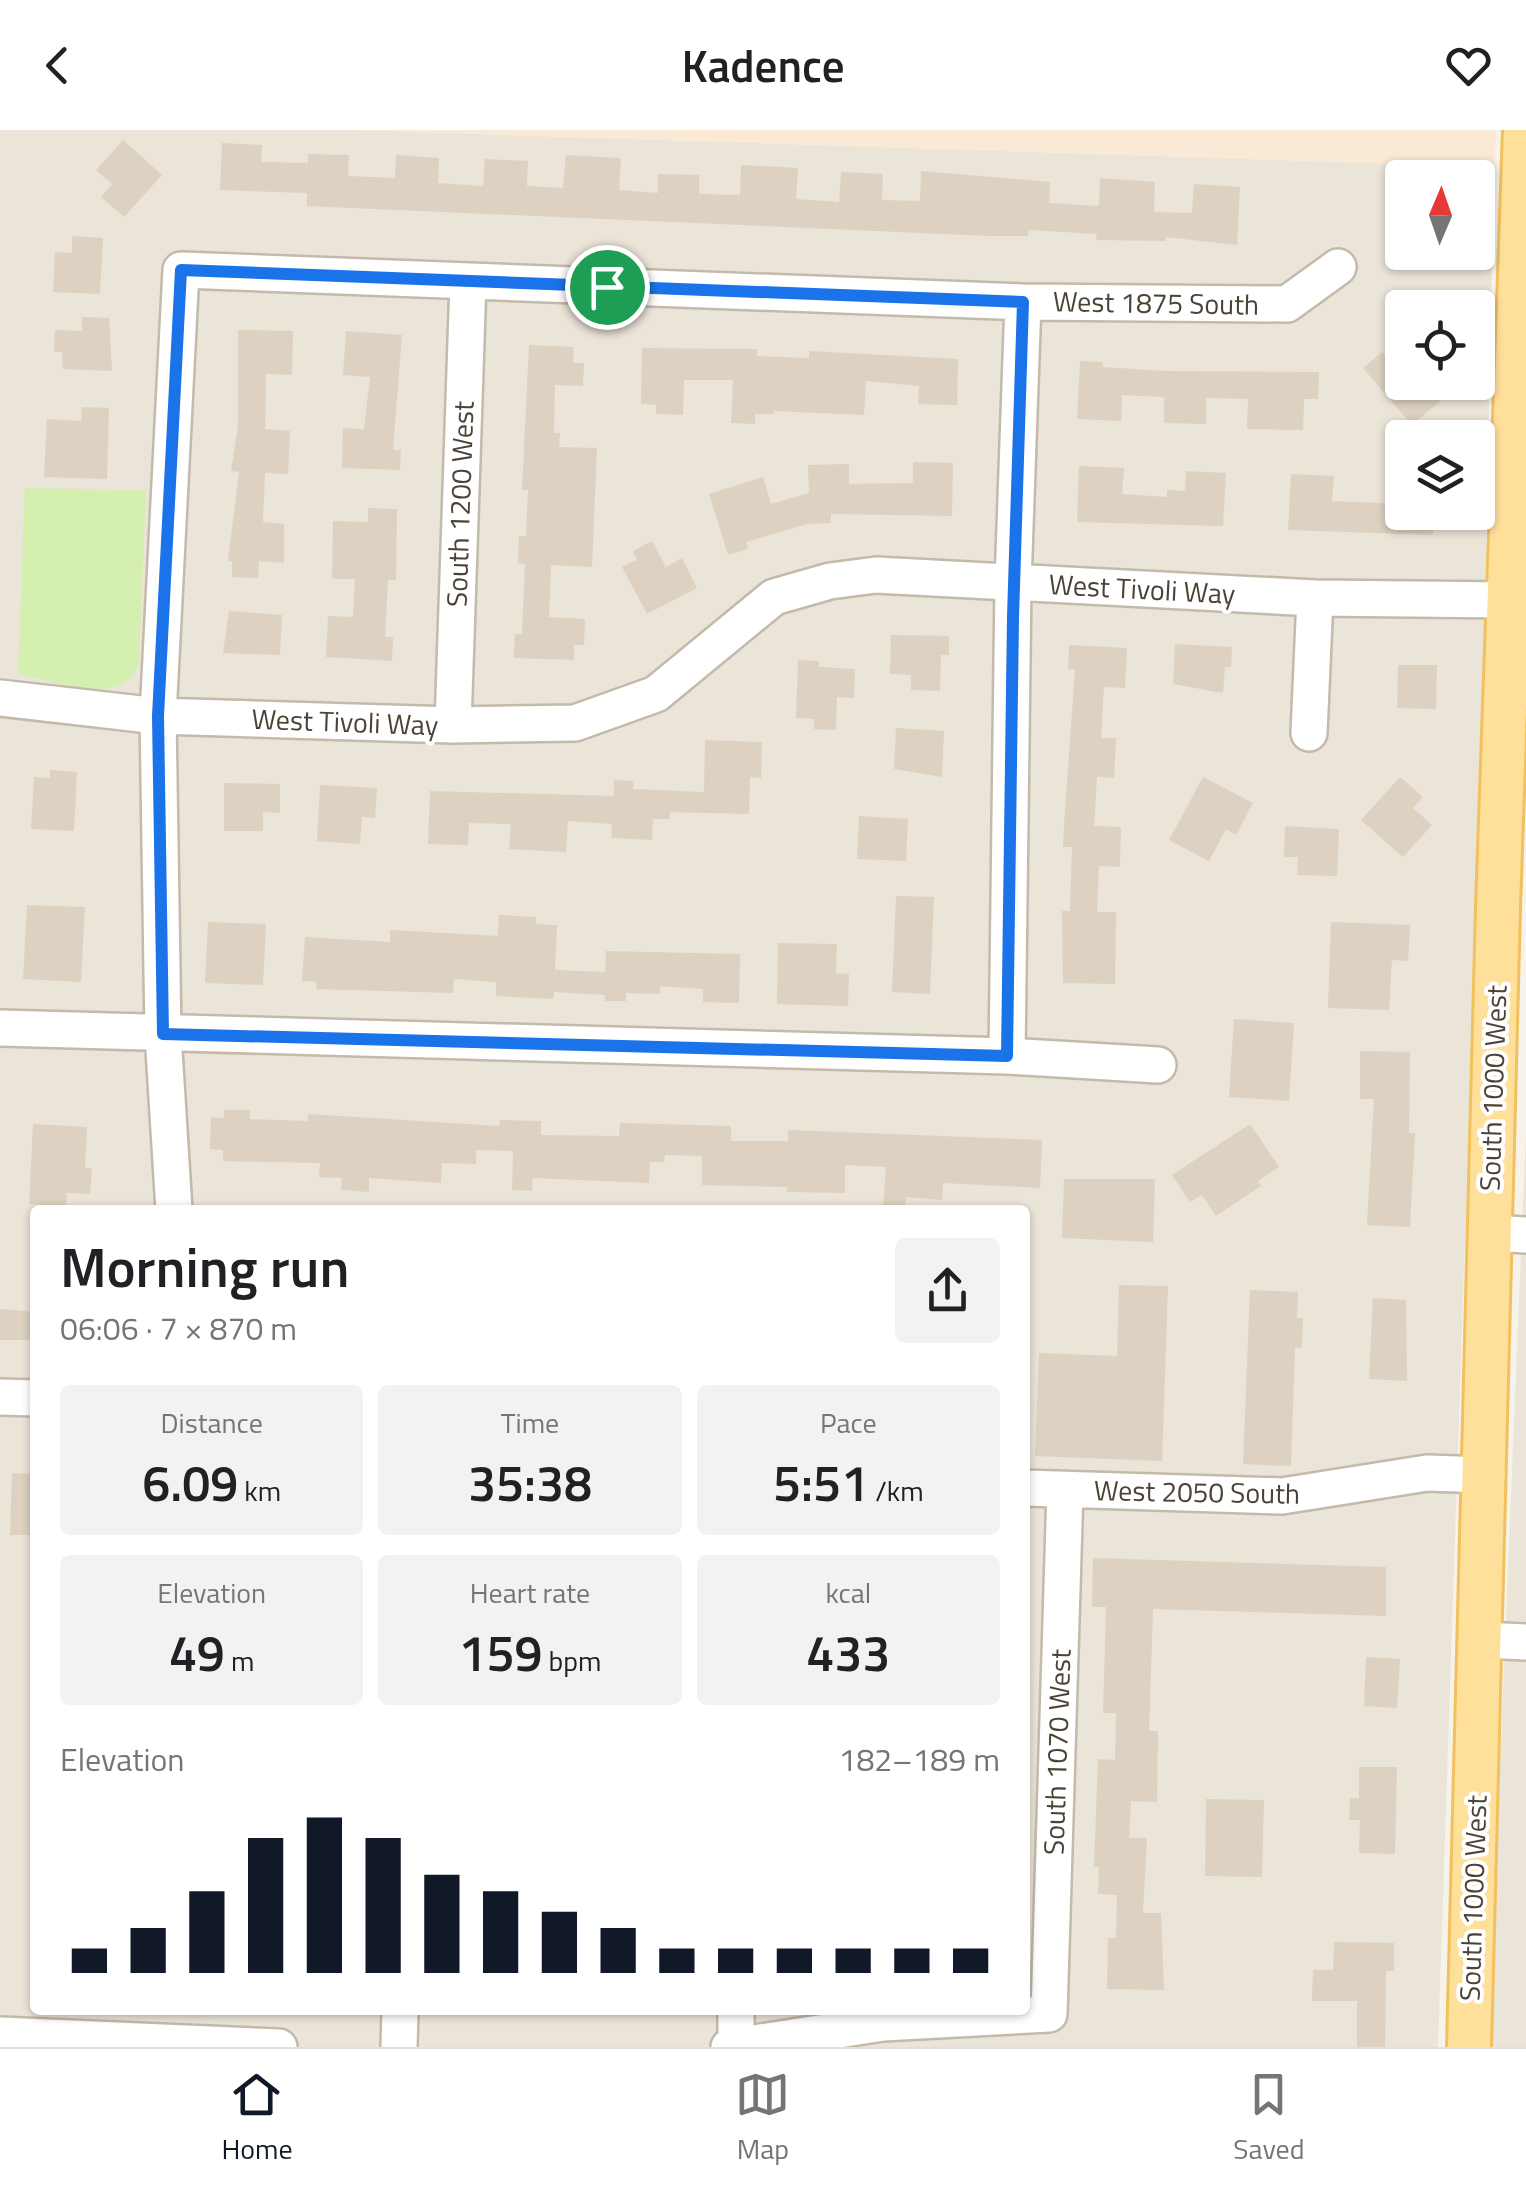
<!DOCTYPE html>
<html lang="en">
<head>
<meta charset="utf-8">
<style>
	:root { --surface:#fff; --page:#f2f2f2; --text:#202124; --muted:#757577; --line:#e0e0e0; --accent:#111827 }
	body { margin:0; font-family:"Titillium Web",sans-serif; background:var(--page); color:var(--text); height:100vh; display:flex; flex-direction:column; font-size:38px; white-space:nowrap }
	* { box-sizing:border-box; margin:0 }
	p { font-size:32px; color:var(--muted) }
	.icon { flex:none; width:55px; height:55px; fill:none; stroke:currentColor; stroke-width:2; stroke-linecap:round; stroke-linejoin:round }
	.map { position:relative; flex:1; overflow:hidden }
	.sheet { position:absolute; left:30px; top:1075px; width:1000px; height:810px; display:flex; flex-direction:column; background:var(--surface); border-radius:10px; box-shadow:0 2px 8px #0004 }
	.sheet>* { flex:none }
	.needle { width:65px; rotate:2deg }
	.fabs { position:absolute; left:1385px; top:30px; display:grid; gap:20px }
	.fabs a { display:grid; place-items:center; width:110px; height:110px; border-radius:10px; background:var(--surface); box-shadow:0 2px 8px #0004; font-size:50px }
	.pin { position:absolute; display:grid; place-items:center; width:85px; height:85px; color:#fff; margin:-42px; border:5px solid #fff; border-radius:50%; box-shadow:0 2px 10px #0007 }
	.round { display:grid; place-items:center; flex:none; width:105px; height:105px; border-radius:10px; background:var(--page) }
	.headline { display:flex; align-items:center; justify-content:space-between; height:170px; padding:0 30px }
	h1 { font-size:55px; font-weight:600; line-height:75px }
	.stats { display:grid; grid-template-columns:repeat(3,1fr); gap:15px; height:170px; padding:10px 30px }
	.stats div { display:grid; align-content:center; border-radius:10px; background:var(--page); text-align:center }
	.stats b { font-size:50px; font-weight:600 }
	.stats small { font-size:28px; font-weight:400 }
	.stats p { font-size:28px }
	.chart { height:280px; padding:20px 30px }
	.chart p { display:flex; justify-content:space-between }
	.chart svg { width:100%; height:180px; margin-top:10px; stroke:var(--accent); stroke-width:6 }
	header { display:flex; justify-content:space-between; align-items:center; height:130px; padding:0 30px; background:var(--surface); font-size:45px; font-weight:600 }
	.tab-bar { display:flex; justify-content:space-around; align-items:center; height:140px; border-top:2px solid var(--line); background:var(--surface); font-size:28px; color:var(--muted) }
	.tab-bar a { display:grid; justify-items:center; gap:5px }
	.tab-bar .active { color:var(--accent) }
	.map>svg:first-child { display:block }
</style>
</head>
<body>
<header><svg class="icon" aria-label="back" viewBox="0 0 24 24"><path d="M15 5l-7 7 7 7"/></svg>Kadence<svg class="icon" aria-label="heart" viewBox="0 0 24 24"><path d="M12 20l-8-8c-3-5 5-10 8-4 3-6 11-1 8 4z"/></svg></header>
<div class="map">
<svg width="1526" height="1917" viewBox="0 0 1526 1917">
	<rect width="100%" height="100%" fill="#f7f2ea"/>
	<!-- residential -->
	<path fill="#ebe4d8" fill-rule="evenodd" d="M 0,0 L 356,0 L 1494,37 L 1483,567 L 1438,1917 L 0,1917 ZM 1402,48 L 1478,48 L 1478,122 L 1402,122 ZM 1402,178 L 1478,178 L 1478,252 L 1402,252 ZM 1402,308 L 1478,308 L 1478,382 L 1402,382 ZM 35,1080 L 1025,1080 L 1025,1880 L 35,1880 Z
		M 1526,1003 L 1526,1917 L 1489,1917 L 1506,1487 Z"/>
	<!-- commercial -->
	<path fill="#fae9d4" d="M 356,0 L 1496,0 L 1494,37 Z"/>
	<!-- green -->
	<path fill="#d4efaf" d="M 25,358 L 146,360 L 139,530 C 128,582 54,550 18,544 Z"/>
	<!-- building -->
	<path fill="#ddd1c1" d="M 123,10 L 162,45 L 124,87 L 101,67 L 112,54 L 96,40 Z
		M 222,13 L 262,15 L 261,32 L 308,33 L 308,24 L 349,25 L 348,46 L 395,48 L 396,25 L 439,28 L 438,53 L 483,56 L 485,29 L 528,31 L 527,56 L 563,58 L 566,25 L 621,28 L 619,60 L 658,63 L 658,44 L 699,45 L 699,64 L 740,65 L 741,35 L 798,38 L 796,69 L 839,72 L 841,42 L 883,44 L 882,70 L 920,71 L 921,41 L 1050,52 L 1049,73 L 1099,76 L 1100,48 L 1155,52 L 1154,82 L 1192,83 L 1194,54 L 1240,57 L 1237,115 L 1166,107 L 1166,111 L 1096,110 L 1097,104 L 1029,100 L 1028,106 L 990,106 L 307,76 L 307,63 L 220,60 Z
		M 72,106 L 103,108 L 100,164 L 53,162 L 55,122 L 72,123 Z
		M 82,187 L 109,188 L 112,241 L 63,239 L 62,222 L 54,222 L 55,200 L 82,201 Z
		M 238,200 L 293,201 L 292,245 L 266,244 L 265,299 L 290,301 L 288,344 L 265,343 L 263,392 L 284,394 L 284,433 L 259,431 L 258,448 L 232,447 L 232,431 L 228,431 L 239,342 L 231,341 L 238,296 Z
		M 346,201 L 402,205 L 393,320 L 401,320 L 400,340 L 342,338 L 343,298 L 364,299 L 370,247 L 343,245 Z
		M 1402,214 L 1402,252 L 1436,252 L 1447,265 L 1412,295 L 1363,238 L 1382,222 L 1387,228 Z
		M 529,215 L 574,217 L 573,233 L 584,233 L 583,256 L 555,255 L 554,303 L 560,303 L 559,317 L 597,318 L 592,437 L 551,435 L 549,487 L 585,489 L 584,515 L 574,515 L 574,530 L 514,528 L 515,504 L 522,504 L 525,434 L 518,433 L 519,406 L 526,406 L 528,360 L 522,360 Z
		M 642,218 L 757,219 L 757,226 L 809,228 L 809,221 L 958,229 L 957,275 L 918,274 L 919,256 L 866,251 L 864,285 L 774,281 L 774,284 L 755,284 L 755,294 L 731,293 L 733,250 L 684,250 L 683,285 L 656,284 L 656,275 L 641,274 Z
		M 1080,231 L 1103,232 L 1103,237 L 1165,241 L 1319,242 L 1318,269 L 1304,269 L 1303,300 L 1247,299 L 1248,269 L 1206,268 L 1206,294 L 1164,293 L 1164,267 L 1122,265 L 1121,291 L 1077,289 Z
		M 82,277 L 109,278 L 107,349 L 44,347 L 47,289 L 81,291 Z
		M 913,332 L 953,333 L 952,386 L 831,384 L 831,393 L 807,394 L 746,412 L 748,419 L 728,425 L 709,364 L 763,347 L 771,374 L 809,363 L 808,335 L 849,334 L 849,354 L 913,353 Z
		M 1079,336 L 1124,338 L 1122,364 L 1167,367 L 1167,360 L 1185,361 L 1186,341 L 1226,343 L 1223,396 L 1077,392 Z
		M 1291,344 L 1334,346 L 1332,371 L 1402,374 L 1402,382 L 1434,382 L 1433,405 L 1288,400 Z
		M 368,378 L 397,379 L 396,450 L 388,450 L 385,507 L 393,507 L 392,531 L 326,527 L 328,486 L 353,487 L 355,449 L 332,449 L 333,391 L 368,392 Z
		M 652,411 L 666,437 L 682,428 L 697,458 L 647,484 L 622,437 L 637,430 L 633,421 Z
		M 229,481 L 282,485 L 280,525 L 223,523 Z
		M 891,505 L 949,506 L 949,525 L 941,525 L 940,561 L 911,560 L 911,545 L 890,544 Z
		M 1175,514 L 1232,517 L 1231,537 L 1225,537 L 1223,563 L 1173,554 Z
		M 1069,515 L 1127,518 L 1125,558 L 1104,557 L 1101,608 L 1116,608 L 1114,648 L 1097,647 L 1094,696 L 1121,697 L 1120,737 L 1099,736 L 1097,782 L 1116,782 L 1115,854 L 1063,853 L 1062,781 L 1070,781 L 1072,717 L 1063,717 L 1064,695 L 1075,539 L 1068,539 Z
		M 798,530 L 819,531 L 819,537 L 855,539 L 854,568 L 837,567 L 836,600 L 814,599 L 814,589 L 796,588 Z
		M 1398,535 L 1437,535 L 1436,579 L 1397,578 Z
		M 896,598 L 944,601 L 942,647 L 894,639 Z
		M 705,610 L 762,612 L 761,648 L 750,647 L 749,684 L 670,682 L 670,689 L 653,689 L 652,710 L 611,708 L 612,694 L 568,691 L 566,722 L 509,719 L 511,694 L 469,693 L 468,715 L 428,714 L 430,661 L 614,666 L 614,650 L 634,651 L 633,659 L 704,662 Z
		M 50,640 L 77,642 L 74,701 L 31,699 L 34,647 L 50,648 Z
		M 1203,647 L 1253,673 L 1236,705 L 1226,699 L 1209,731 L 1169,710 Z
		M 1400,647 L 1423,667 L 1413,678 L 1432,695 L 1403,727 L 1361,690 Z
		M 224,653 L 280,654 L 280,683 L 263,682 L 263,701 L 224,701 Z
		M 320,655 L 377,658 L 375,688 L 362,687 L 360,714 L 317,711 Z
		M 859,686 L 908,689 L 906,731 L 857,729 Z
		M 1285,696 L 1339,699 L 1337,746 L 1297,745 L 1298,727 L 1284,727 Z
		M 896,766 L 934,767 L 930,864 L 892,862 Z
		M 27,775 L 85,777 L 81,852 L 23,849 Z
		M 499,785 L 536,787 L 536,794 L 557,795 L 555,840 L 605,842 L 606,821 L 740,824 L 739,873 L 703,872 L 703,859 L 660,856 L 660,864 L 626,863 L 626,871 L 605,871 L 605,865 L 554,862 L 553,869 L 496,866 L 496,852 L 454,849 L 453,863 L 316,859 L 317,852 L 302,851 L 305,807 L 390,812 L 390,800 L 498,806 Z
		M 208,792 L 266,794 L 263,855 L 205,853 Z
		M 1331,792 L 1410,795 L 1408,831 L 1392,830 L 1389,880 L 1328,878 Z
		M 778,813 L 837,814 L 836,843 L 849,844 L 848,876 L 777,874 Z
		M 1234,889 L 1294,893 L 1289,971 L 1229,967 Z
		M 1360,921 L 1410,922 L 1409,1003 L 1415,1003 L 1410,1097 L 1367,1095 L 1374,969 L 1360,969 Z
		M 224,980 L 250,980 L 250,989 L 308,991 L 308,984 L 499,996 L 500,990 L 541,991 L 541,1005 L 619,1006 L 620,993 L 731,996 L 731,1011 L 788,1011 L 788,1000 L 1042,1010 L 1040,1058 L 943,1053 L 942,1070 L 906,1067 L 905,1080 L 883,1080 L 886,1037 L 845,1035 L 845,1063 L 787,1062 L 787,1057 L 702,1055 L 702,1026 L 665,1025 L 664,1032 L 650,1032 L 649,1053 L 533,1048 L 532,1061 L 512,1060 L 513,1021 L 476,1020 L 476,1034 L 442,1033 L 441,1053 L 369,1048 L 369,1062 L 341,1060 L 342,1048 L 319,1047 L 320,1033 L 223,1031 L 223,1020 L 210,1019 L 211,987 L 224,988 Z
		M 33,994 L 87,997 L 85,1038 L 92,1038 L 90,1064 L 67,1063 L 66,1077 L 29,1074 Z
		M 1250,994 L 1279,1037 L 1258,1051 L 1261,1056 L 1216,1086 L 1202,1065 L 1190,1072 L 1172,1045 Z
		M 1064,1049 L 1155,1049 L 1153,1112 L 1062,1108 Z
		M 1119,1155 L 1168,1156 L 1162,1331 L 1035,1326 L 1039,1223 L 1117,1226 Z
		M 1250,1160 L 1298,1162 L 1297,1188 L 1303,1188 L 1302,1218 L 1295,1217 L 1291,1336 L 1243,1334 Z
		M 1373,1168 L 1406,1170 L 1407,1251 L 1369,1249 Z
		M 0,1179 L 35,1182 L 35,1210 L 0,1210 Z
		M 12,1343 L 35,1344 L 35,1405 L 10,1405 Z
		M 1093,1428 L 1386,1437 L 1386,1486 L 1153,1479 L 1149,1601 L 1158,1601 L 1157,1672 L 1131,1671 L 1129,1708 L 1147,1708 L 1143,1783 L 1161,1783 L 1164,1860 L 1107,1859 L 1108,1808 L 1116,1808 L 1117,1765 L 1098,1764 L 1099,1737 L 1094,1737 L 1098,1629 L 1115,1630 L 1116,1583 L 1103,1583 L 1106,1477 L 1092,1477 Z
		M 1366,1527 L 1400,1529 L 1397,1578 L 1364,1576 Z
		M 1359,1637 L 1397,1637 L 1395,1724 L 1359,1723 L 1360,1690 L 1349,1690 L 1350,1668 L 1359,1668 Z
		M 1206,1669 L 1264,1670 L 1262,1747 L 1205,1746 Z
		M 1334,1812 L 1394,1813 L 1394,1841 L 1386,1841 L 1385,1917 L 1357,1917 L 1357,1871 L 1312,1871 L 1313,1840 L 1333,1840 Z"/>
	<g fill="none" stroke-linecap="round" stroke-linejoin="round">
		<!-- minor casing -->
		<g stroke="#c3baab" stroke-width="40">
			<path id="minor" d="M 0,568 L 158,586 L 453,595 L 575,593 L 656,564 L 774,467 L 830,451 L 876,445 L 1315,468 L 1509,470
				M 453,595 L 468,152
				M 1309,603 L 1315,468
				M 0,898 L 1007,926 L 1158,935
				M 1007,926 L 1013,453 L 1023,172
				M 174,1080 L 163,904 L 158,586 L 181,140 L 1023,172 L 1287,174 L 1338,137
				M 1489,1103 L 1526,1105
				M 0,1267 L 35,1268
				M 1025,1358 L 1282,1366 L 1427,1343 L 1487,1345
				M 1482,1510 L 1526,1512
				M 0,1905 L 279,1917
				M 736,1916 L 736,1880
				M 399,1917 L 400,1880
				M 729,1917 L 883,1893 L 1049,1884 L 1065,1360"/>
		</g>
		<!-- major casing -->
		<g stroke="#f1c15e" stroke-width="48">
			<path id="major" d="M 1469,1917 L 1498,777 L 1525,0"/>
		</g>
		<!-- minor -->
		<use href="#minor" stroke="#fff" stroke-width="35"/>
		<!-- major -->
		<use href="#major" stroke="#ffe09b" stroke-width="42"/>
	</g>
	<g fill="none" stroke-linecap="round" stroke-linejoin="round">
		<!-- route casing -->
		<g stroke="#fff" stroke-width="20">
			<path id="route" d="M 181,140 L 1023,172 L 1013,487 L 1007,926 L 163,904 L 158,586 Z"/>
		</g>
		<!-- route -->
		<use href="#route" stroke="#1a73e8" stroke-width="12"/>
	</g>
	<g text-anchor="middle" stroke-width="8" stroke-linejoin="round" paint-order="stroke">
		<!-- street labels -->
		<g font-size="28" fill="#4c4337" stroke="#fff">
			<text transform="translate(1156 173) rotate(1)" y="10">West 1875 South</text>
			<text transform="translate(460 374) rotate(-88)" y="10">South 1200 West</text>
			<text transform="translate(1142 459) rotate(3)" y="10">West Tivoli Way</text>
			<text transform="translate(345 592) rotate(2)" y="10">West Tivoli Way</text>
			<text transform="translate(1493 958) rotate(-88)" y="10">South 1000 West</text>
			<text transform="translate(1197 1362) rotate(1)" y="10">West 2050 South</text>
			<text transform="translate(1057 1622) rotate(-88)" y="10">South 1070 West</text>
			<text transform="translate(1473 1768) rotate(-88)" y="10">South 1000 West</text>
		</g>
	</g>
</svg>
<div class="fabs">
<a><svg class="needle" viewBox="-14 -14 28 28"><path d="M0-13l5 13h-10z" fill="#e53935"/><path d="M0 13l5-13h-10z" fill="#757577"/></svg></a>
<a><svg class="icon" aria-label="locate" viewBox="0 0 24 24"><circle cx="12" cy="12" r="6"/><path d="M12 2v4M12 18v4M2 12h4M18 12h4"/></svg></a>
<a><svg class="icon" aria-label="layers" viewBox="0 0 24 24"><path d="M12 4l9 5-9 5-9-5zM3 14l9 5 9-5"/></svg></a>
</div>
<div class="pin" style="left:607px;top:157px;background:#1e9e55"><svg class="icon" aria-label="arrive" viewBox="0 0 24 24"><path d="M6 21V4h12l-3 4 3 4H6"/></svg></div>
<section class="sheet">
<div class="headline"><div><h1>Morning run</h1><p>06:06 · 7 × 870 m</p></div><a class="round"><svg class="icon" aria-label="share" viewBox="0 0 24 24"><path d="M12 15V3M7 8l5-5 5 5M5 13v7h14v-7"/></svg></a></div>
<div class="stats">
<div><p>Distance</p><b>6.09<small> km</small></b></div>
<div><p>Time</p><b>35:38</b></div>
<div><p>Pace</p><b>5:51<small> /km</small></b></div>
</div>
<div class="stats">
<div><p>Elevation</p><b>49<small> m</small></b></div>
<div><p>Heart rate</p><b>159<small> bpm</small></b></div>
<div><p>kcal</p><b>433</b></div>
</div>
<div class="chart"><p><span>Elevation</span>182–189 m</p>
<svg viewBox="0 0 160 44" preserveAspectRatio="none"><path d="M5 44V38M15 44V33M25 44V24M35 44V11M45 44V6M55 44V11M65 44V20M75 44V24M85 44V29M95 44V33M105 44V38M115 44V38M125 44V38M135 44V38M145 44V38M155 44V38"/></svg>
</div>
</section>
</div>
<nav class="tab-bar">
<a class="active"><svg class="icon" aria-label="home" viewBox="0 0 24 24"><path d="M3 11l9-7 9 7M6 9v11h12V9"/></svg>Home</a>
<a><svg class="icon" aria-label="map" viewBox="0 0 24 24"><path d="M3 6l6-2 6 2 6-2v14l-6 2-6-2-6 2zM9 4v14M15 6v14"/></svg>Map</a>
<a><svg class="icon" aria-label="saved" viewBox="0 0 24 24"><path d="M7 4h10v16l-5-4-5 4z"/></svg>Saved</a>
</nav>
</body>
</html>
